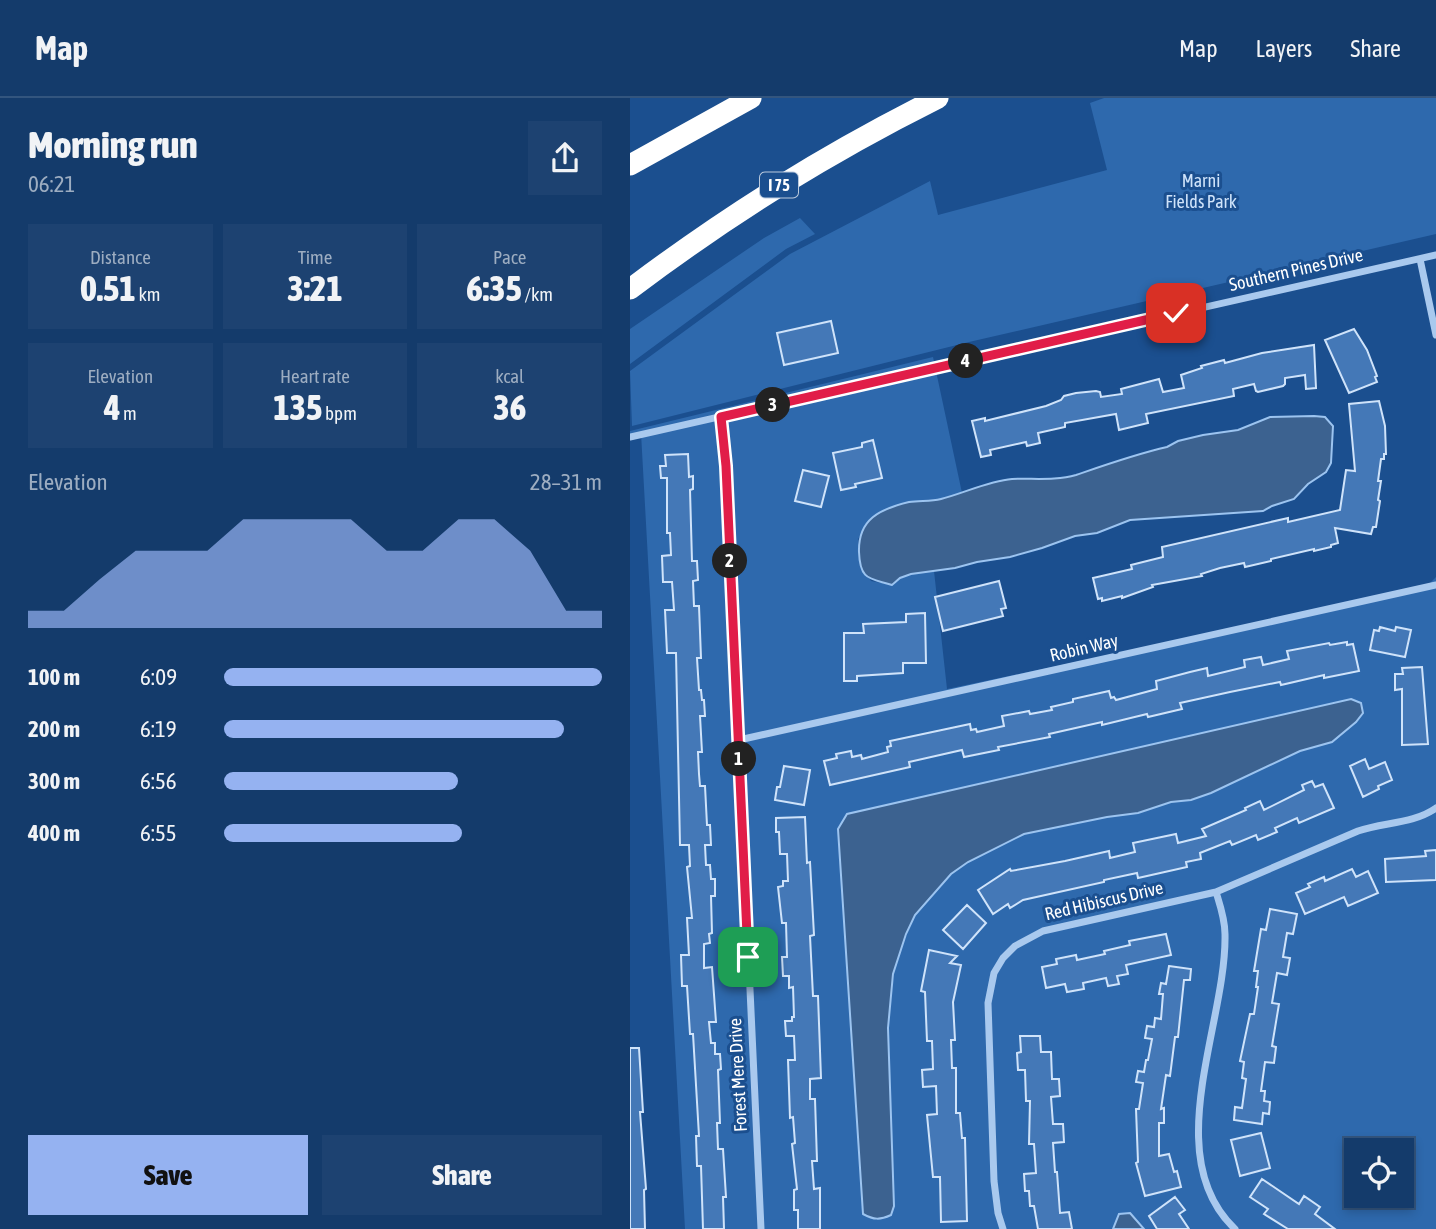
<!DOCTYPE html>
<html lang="en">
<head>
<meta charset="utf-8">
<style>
	:root { --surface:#143b6b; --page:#1d4271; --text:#f1f3f6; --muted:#9dadc1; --line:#33557e; --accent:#95b2f1 }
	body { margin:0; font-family:"Asap Condensed",sans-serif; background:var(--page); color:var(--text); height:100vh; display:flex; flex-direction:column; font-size:26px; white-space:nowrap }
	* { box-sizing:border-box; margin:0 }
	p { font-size:23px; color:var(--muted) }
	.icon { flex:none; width:38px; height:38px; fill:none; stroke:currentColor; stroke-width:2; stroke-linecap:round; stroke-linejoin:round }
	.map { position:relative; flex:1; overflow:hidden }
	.sheet { display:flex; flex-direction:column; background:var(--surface); width:630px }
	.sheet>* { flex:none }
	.buttons { position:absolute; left:714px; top:1040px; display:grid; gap:14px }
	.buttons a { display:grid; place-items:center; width:70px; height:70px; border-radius:0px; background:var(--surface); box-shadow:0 4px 10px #0003,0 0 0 2px var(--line); font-size:35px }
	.pin { position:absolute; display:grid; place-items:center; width:60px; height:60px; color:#fff; margin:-30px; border-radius:14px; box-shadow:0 4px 10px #0006 }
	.km { position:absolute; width:35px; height:35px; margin:-18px; border-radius:50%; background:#222; color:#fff; font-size:19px; line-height:35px; text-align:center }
	.round { display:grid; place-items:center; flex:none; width:74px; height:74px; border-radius:0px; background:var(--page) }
	.summary { display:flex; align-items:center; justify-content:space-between; height:119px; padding:0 28px }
	h1 { font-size:38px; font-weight:800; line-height:52px }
	.figures { display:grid; grid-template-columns:repeat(3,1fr); gap:10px; height:119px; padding:7px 28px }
	.figures div { display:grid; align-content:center; border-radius:0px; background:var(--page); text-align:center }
	.figures b { font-size:35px; font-weight:800 }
	.figures small { font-size:19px; font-weight:400 }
	.figures p { font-size:19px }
	.chart { height:196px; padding:14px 28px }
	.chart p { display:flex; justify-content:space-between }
	.chart svg { width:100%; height:126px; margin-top:7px; fill:var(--accent); opacity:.7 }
	.action { display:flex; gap:14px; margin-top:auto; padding:14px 28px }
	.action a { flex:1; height:80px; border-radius:0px; background:var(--accent); color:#111; font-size:28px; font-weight:800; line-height:80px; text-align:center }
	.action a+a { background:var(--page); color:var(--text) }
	ul { padding:0 28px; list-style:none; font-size:23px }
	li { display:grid; grid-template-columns:112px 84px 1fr; align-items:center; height:52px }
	li i { height:18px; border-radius:9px; background:var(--accent) }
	header { display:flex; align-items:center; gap:42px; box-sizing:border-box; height:98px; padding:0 35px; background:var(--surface); border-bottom:2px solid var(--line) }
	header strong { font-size:33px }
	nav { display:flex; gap:38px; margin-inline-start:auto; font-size:24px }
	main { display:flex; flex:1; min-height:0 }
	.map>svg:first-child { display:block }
</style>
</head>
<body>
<header>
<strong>Map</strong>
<nav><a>Map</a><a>Layers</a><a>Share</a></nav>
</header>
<main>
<section class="sheet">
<div class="summary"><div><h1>Morning run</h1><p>06:21</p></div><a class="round"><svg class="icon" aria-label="share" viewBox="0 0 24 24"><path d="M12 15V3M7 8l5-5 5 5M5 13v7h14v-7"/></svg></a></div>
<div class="figures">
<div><p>Distance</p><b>0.51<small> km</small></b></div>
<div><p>Time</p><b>3:21</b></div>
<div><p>Pace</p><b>6:35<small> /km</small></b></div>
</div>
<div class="figures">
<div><p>Elevation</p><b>4<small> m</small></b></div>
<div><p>Heart rate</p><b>135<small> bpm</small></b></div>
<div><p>kcal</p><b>36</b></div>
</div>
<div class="chart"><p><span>Elevation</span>28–31 m</p>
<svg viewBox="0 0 160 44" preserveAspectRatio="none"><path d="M0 44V38L10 38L20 27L30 17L40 17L50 17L60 6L70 6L80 6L90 6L100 17L110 17L120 6L130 6L140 17L150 38L160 38V44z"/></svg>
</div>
<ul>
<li><b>100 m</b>6:09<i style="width:100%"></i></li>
<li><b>200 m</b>6:19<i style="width:90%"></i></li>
<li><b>300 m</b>6:56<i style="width:62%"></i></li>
<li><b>400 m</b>6:55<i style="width:63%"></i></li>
</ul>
<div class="action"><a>Save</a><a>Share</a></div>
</section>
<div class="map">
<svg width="806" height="1131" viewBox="0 0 806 1131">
	<rect width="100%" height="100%" fill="#1b4f8f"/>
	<!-- green -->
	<path fill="#2e69ad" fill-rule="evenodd" d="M 474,0 L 806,0 L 806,136 L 339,244 L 2,328 L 0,273 L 160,156 L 300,83 L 308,117 L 477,72 L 460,5 Z
		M 170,120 L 185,136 L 156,151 L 0,266 L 0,231 L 134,140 Z
		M 303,259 L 332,395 L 302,403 L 280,404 L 248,416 L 228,441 L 229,463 L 241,483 L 262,487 C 274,476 287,473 304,473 L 317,591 L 794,491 L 806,479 L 806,1131 L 514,1131 L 500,1115 L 489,1116 L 483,1131 L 55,1131 L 11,335 L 0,336 L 0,333 ZM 721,601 L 731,605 L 732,615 L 711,638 L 690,648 L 670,653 L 581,695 L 561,702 L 541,704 L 508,715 L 477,719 L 394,736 L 338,764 L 320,776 L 285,817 L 265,865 L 258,930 L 260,1010 L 208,731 L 217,716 ZM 726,1052 L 772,1052 L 772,1097 L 726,1097 Z"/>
	<!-- water -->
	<path fill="#3c6290" stroke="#9cc4f0" stroke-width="2" d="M 684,318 L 695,319 L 703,328 L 701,365 L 696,374 L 678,386 L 664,401 L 642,408 L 633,413 L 500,422 L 467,435 L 445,438 L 412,450 L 380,459 L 347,464 L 325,470 L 281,476 L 270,480 L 262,487 C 240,480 230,483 229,454 C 228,421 250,411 279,404 C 289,402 300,404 311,401 C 334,395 359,383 382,381 C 402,380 426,383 446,377 C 475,367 506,356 537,349 L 548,343 L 573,337 L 608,332 L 640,319 Z
		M 721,601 L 731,605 L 733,615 L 726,624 L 702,644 L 670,653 L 581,695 L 561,702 L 541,704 L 508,715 L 477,719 L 394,736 L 338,764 L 321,776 L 285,817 L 276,836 L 263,876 L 258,930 L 264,1108 L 261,1117 C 250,1122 244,1122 233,1116 L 208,731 L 217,716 Z
		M 500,1115 L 514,1131 L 483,1131 L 489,1116 Z"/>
	<!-- building -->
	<path fill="#4478b7" stroke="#cfe3fa" stroke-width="2" d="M 201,223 L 208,255 L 154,267 L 147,235 Z
		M 724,231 L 737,252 L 747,278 L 745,279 L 747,284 L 719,295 L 695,242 Z
		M 684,247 L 686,290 L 676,291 L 675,277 L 655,280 L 655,286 L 653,288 L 628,294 L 626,293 L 624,286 L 603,291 L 604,298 L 516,316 L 518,325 L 489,332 L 486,316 L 435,325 L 435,329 L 408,335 L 410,345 L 397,348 L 396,344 L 360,352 L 361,357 L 351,359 L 342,323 L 355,320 L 355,323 L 416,308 L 431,302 L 434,298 L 446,295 L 466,293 L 470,294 L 471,299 L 492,296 L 491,291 L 529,281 L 533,294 L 554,290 L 551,277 L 572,270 L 571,268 L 594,262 L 595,265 L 632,255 Z
		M 749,303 L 755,328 L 756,356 L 754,356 L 754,361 L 751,361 L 748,383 L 751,383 L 748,402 L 750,403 L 746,429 L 743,429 L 741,436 L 705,430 L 708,445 L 701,447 L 701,449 L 684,453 L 684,451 L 641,461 L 641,463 L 615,469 L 614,465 L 590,470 L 571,476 L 572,478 L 522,487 L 523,489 L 492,500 L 492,498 L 472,503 L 472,500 L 468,501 L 463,480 L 502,471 L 501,467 L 533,459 L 532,449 L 658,420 L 658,424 L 710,412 L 716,372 L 725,373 L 719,306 Z
		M 243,342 L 252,380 L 225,386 L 226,389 L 211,392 L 203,355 L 232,349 L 232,345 Z
		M 58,356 L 59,379 L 63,378 L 63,391 L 60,392 L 62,463 L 67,463 L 68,482 L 63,483 L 64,508 L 69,508 L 71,560 L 67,560 L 69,592 L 71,592 L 72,602 L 74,602 L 75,618 L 70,618 L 72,654 L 68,654 L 69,676 L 70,688 L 75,688 L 77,727 L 80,727 L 81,747 L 75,747 L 76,767 L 80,767 L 81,781 L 85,781 L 85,798 L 81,798 L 82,835 L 79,836 L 80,845 L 74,846 L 74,870 L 82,869 L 86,924 L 79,924 L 81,945 L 85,945 L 85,956 L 90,956 L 91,971 L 88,972 L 90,1025 L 87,1025 L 88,1051 L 93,1051 L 96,1099 L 93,1099 L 94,1131 L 73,1131 L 71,1068 L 67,1068 L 66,1038 L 69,1038 L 63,936 L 60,936 L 57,888 L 52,888 L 51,857 L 59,857 L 57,820 L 62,820 L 57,769 L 60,768 L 59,747 L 50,747 L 46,555 L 37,555 L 35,512 L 44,512 L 42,484 L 33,484 L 32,458 L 41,457 L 40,435 L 37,435 L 37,380 L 31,380 L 30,368 L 36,368 L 35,357 Z
		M 173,372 L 199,378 L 191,409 L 165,403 Z
		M 369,483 L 376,510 L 371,511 L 373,518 L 313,533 L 305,499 Z
		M 295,515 L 296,565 L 273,565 L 273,575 L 227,578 L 227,583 L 214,583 L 214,535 L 234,535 L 233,526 L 276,524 L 276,516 Z
		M 750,529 L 765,533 L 766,529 L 781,532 L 775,559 L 740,552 L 744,532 L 749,533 Z
		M 717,544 L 717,547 L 723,546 L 729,573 L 694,580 L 694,577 L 651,587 L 650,584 L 600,594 L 550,605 L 552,611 L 518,619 L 517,616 L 472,627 L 472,624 L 419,636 L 420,639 L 368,649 L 369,652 L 334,659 L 332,652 L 279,664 L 280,669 L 200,687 L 194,663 L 207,660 L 206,656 L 221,653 L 222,659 L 231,657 L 232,661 L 258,654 L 257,649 L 261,648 L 260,643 L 340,626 L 341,632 L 346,631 L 347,634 L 374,628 L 372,618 L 399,613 L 400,616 L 422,612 L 421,609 L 443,604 L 443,601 L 479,593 L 481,600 L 484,599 L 486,602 L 527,591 L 526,583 L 560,574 L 577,570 L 578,578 L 615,569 L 614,562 L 631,559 L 633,567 L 659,561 L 657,553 L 699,545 L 700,547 Z
		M 792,569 L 798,646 L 772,647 L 772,591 L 765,592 L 765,576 L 773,576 L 772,570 Z
		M 735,661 L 739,671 L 755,664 L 762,682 L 748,688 L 749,691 L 733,699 L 720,668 Z
		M 154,668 L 180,672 L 174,707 L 145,702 L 147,689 L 150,689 Z
		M 682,683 L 685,689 L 693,686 L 704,710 L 669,725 L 667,720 L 645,730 L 647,734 L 628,742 L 626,737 L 602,747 L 600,743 L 570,755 L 571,761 L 556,764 L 557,769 L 508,780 L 507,775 L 474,782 L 474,784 L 393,802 L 380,810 L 378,806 L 363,816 L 348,792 L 380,771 L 381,773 L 435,763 L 479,753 L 480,760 L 505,754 L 503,745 L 546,736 L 548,745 L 576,738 L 572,731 L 616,712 L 615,710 L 630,703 L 634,712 L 674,692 L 672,687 Z
		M 175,719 L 177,765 L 180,764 L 184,837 L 180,838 L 183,898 L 188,898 L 191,980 L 180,981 L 180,1001 L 185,1001 L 187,1063 L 182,1063 L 184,1091 L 190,1090 L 190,1131 L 168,1131 L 168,1112 L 164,1112 L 164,1092 L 167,1091 L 162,1046 L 165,1045 L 163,1019 L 160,1020 L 158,962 L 165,962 L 164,938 L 156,938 L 155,923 L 162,923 L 162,919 L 164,919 L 163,889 L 159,890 L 159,878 L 153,878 L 152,859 L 157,859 L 156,825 L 152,825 L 148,789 L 153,788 L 153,783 L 158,783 L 157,756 L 150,756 L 149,734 L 146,734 L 146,720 Z
		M 806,752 L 806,782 L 756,784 L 755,761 L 796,758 L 795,753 Z
		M 722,771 L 726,779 L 738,773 L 748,795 L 718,808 L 714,799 L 675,816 L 666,795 L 680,789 L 678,786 L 694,779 L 695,783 Z
		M 337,807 L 356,825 L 333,851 L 313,832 Z
		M 640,811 L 667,816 L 663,836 L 657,835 L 653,859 L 660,860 L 657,877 L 647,875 L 642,905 L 649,906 L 642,948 L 646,949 L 644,965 L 635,964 L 631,993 L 635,993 L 634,1003 L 640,1004 L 639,1016 L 633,1015 L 632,1026 L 604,1022 L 605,1009 L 612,1010 L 616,981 L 612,980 L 614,964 L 610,963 L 620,916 L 624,916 L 628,889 L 626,889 L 628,873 L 624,873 L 631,831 L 636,832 Z
		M 536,836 L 541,857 L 496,867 L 498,876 L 487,878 L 489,886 L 478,888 L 476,880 L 453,885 L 454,891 L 437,894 L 435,886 L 416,890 L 412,869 L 427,866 L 426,861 L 446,857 L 447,862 L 475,856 L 474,853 L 500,847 L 499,843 Z
		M 299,852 L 327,858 L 320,865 L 331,867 L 323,904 L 325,942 L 321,942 L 322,970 L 326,970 L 326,1015 L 330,1015 L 332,1040 L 335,1040 L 337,1123 L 311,1124 L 310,1079 L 303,1079 L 297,1017 L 307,1016 L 306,988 L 293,989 L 292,972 L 303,971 L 302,943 L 297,943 L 295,894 L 291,893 Z
		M 539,868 L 561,871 L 560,882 L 554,882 L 548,939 L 545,939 L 540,978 L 536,977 L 531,1011 L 534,1010 L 534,1025 L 529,1025 L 529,1058 L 539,1056 L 544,1074 L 547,1073 L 551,1089 L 515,1098 L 506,1065 L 508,1064 L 506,1011 L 509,1011 L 513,985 L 506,984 L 508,973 L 514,974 L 516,962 L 518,962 L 522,941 L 515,940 L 517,928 L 524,929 L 525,920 L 531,921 L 533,896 L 529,896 L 531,885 L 536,886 Z
		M 390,938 L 410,938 L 411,954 L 421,954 L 422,981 L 429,981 L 430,998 L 421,999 L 423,1026 L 433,1026 L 434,1044 L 423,1045 L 425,1074 L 427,1074 L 430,1115 L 439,1114 L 442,1131 L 408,1131 L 404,1108 L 400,1108 L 399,1093 L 395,1093 L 394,1076 L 406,1075 L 404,1046 L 399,1046 L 400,1003 L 396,1003 L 395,972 L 388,972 L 387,955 L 391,954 Z
		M 0,950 L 9,950 L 13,1014 L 10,1014 L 16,1091 L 14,1092 L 15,1131 L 0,1131 Z
		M 631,1035 L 640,1070 L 610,1078 L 601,1042 Z
		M 632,1081 L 669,1106 L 674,1098 L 690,1109 L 685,1116 L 705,1131 L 658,1131 L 634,1116 L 638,1111 L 620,1099 Z
		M 545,1099 L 555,1112 L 549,1116 L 559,1131 L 527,1131 L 519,1118 Z"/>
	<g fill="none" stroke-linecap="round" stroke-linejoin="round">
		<!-- minor -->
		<path stroke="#a9c9ee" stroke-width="7" d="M 790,161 L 806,237
			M 91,319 L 96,368 L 131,1131
			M 0,339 L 806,157
			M 109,642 L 806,487
			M 586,794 C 590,807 595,821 595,836 C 597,925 528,1058 605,1131
			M 373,1131 L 368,1115 L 364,1083 L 358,905 L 364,875 L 373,860 L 385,848 L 413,833 L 586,794 L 728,733 C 754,724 783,726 806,710"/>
		<!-- motorway -->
		<path stroke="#fff" stroke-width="21" d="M 0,67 L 121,0
			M 0,191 C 100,116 196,56 308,0"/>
	</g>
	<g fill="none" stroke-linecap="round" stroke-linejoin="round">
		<!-- route casing -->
		<g stroke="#fff" stroke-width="14">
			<path id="route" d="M 118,859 L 96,368 L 91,319 L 546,215"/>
		</g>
		<!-- route -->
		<use href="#route" stroke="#e11d48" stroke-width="9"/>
	</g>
	<g text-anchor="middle" stroke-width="6" stroke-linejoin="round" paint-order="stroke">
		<!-- shield labels -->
		<rect fill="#1b4f8f" stroke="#bbcadd" stroke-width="2" x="130" y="74.5" width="38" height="25" rx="5"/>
		<g font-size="16" font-weight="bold" fill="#fff">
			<text x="149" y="93">I 75</text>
		</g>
		<!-- park labels -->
		<g font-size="18" fill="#cfe3fa" stroke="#1b4f8f">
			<text x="571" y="89">Marni<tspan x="571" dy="21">Fields Park</tspan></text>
		</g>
		<!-- street labels -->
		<g font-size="18" fill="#fff" stroke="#1b4f8f">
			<text transform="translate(666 172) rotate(-13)" y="6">Southern Pines Drive</text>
			<text transform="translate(454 550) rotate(-13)" y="6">Robin Way</text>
			<text transform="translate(474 803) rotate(-13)" y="6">Red Hibiscus Drive</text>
			<text transform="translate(108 977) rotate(-93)" y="6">Forest Mere Drive</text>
		</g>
	</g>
</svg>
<div class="buttons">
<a><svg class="icon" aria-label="locate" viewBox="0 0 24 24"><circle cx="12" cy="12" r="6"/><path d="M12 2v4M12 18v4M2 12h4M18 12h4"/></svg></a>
</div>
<div class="pin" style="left:118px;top:859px;background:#1e9e55"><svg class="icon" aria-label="arrive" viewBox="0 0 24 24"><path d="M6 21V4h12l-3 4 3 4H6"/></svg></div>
<div class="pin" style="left:546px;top:215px;background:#d93025"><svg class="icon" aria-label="check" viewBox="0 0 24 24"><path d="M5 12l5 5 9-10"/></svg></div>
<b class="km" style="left:109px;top:661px">1</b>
<b class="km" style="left:100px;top:463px">2</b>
<b class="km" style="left:143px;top:307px">3</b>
<b class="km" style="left:336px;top:263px">4</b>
</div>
</main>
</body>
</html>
